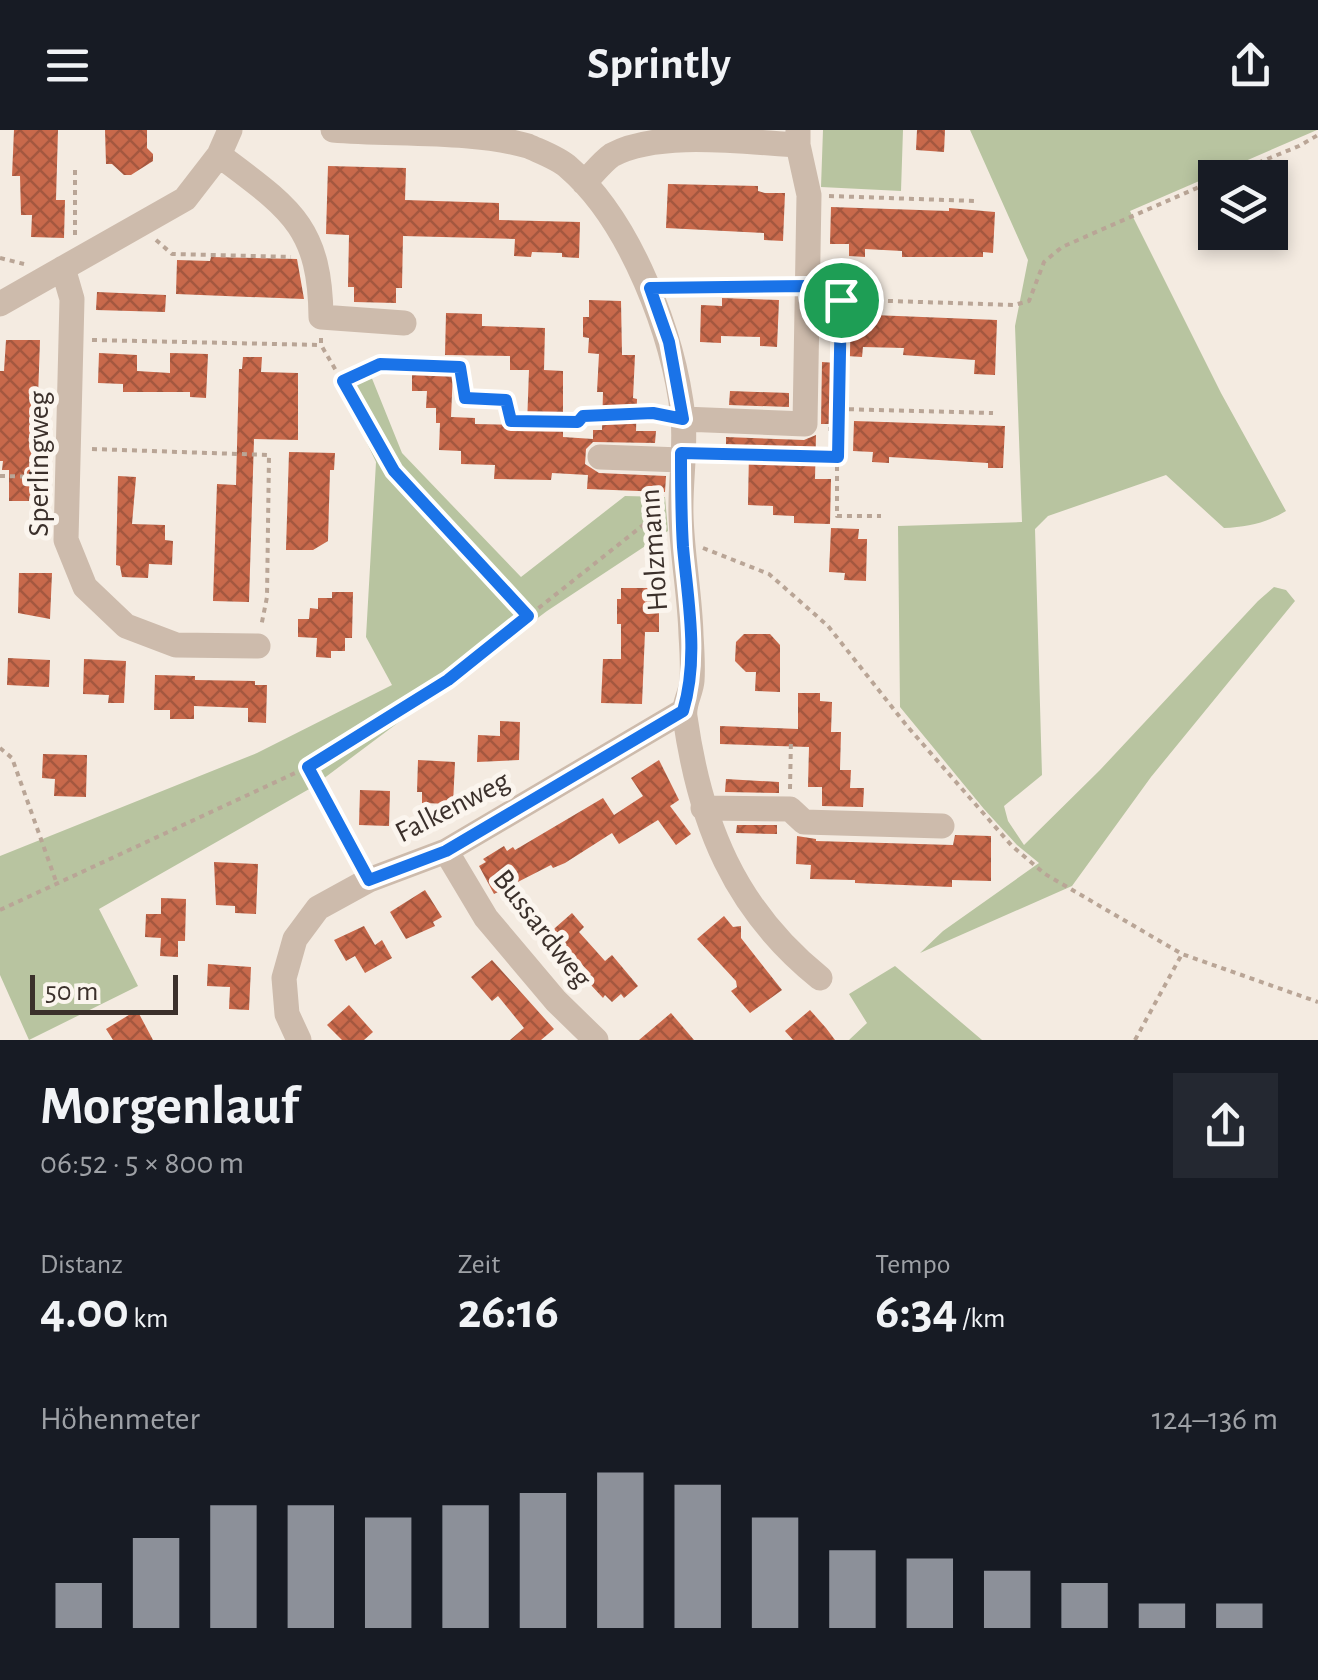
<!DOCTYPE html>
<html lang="de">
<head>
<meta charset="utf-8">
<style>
	:root { --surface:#171b24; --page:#242831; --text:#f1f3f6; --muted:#9ea1a6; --accent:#8c9099 }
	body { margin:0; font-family:"Alegreya Sans",sans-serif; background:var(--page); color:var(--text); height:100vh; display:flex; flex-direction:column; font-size:38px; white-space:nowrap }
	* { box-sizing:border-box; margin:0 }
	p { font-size:32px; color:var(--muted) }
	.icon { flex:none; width:55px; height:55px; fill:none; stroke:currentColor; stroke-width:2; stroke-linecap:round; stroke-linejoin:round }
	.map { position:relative; height:910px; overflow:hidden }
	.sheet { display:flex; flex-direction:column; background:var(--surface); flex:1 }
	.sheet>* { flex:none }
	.controls { position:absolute; left:1198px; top:30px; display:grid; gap:20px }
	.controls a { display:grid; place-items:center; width:90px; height:90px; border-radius:0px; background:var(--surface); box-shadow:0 5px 15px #0003; font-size:50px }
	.scale { position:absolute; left:30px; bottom:25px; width:148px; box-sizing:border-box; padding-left:10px; border:5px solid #3b302b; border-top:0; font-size:28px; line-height:35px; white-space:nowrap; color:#3b302b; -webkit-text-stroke:8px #fbf5ee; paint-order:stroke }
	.pin { position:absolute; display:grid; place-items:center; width:85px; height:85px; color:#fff; margin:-42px; border:5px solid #fff; border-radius:50%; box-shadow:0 2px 10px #0007 }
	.round { display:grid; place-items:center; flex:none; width:105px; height:105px; border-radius:0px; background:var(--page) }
	.headline { display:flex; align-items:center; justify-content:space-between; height:170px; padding:0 40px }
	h1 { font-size:55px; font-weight:700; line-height:75px }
	.stats { display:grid; grid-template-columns:repeat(3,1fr); gap:15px; height:170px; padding:10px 40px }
	.stats div { display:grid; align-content:center }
	.stats b { font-size:50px; font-weight:700 }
	.stats small { font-size:28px; font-weight:400 }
	.stats p { font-size:28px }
	.chart { height:280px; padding:20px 40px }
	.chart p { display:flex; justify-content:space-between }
	.chart svg { width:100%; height:180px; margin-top:10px; stroke:var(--accent); stroke-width:6 }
	header { display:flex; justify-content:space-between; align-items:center; height:130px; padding:0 40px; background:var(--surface); font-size:45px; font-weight:700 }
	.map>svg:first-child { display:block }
</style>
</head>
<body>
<header><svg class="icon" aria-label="menu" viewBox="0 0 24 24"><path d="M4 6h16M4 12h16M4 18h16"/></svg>Sprintly<svg class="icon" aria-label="share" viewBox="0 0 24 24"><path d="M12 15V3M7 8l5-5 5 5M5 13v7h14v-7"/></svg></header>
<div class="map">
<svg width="1318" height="910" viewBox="0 0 1318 910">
	<defs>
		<pattern id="building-cross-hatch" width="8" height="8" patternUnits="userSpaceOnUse" patternTransform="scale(2.5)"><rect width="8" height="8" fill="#c8694b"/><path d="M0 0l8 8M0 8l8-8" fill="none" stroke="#a4573f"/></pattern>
	</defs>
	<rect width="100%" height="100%" fill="#f4ebe1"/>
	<!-- green -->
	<path fill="#b8c4a0" d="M 823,0 L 903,0 L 901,61 L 821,57 Z
		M 970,0 L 1317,0 L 1130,81 L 1221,263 L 1286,381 C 1266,393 1247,397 1224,398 L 1166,345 L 1048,386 L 1035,399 L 1042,645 L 1004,676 L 1008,691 L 1024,715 L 1100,640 L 1258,471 L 1274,457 L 1286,460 L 1295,471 L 1151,647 L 1072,756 L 920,823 L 943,801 L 1039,733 L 1017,715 L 984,679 L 900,577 L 898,396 L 1022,392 L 1015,196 L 1028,130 Z
		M 371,246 L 402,323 L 521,447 L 625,366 L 665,367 L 668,401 L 547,481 L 311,658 L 99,779 L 138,856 L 29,910 L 0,845 L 0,726 L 257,623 L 392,555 L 366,507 L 376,332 L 343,263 L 344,258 Z
		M 895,836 L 982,910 L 849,910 L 867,893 L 849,864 Z"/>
	<!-- building -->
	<path fill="url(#building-cross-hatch)" d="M 14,0 L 58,0 L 56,70 L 65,70 L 64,108 L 31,107 L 32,85 L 21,85 L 20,46 L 12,46 Z
		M 105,0 L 147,0 L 147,18 L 153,24 L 153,31 L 131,45 L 124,45 L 112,34 L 106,34 Z
		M 917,0 L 945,0 L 944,22 L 916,20 Z
		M 328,36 L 406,38 L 405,70 L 499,73 L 499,90 L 580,92 L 579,128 L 562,127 L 562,123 L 532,122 L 531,127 L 514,126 L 515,109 L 403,106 L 402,158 L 396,158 L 396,173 L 354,172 L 354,157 L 348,157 L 349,105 L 326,104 Z
		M 668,54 L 758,56 L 758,61 L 765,63 L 785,63 L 783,111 L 764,110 L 764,103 L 666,98 Z
		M 831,77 L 949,81 L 949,78 L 995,82 L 993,123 L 983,122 L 983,127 L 902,127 L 902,121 L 865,119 L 865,127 L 849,126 L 849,114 L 830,114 Z
		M 211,127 L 297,129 L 304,169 L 176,164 L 177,130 L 210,131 Z
		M 97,162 L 166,165 L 165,182 L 96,180 Z
		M 722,168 L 779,170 L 777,217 L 760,216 L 760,207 L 721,206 L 721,213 L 700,212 L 701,175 L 722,176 Z
		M 589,170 L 621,171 L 622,225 L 635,225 L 633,268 L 637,269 L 636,301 L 656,301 L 655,313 L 593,312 L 586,319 L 585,334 L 599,343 L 666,346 L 665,362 L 587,359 L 588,345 L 552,343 L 551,350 L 494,349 L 495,335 L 461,334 L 461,321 L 439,320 L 440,293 L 436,293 L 436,278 L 426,278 L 427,261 L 412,261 L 412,240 L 453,241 L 451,287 L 475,288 L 475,294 L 527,295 L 529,240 L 510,240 L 510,226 L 445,225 L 446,183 L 482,184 L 482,196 L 545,198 L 544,240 L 563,241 L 563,307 L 593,309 L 593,300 L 602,300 L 603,262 L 597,262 L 599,224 L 588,223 L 589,208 L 583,207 L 583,187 L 589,187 Z
		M 848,184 L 997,190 L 995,245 L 974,244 L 975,230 L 903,225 L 904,218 L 863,217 L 862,227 L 847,226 Z
		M 6,210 L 40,210 L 35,354 L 43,354 L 43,371 L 9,371 L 9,340 L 2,340 L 3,331 L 0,331 L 0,241 L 4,241 Z
		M 99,223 L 137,225 L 137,241 L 170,243 L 170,223 L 208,224 L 206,268 L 190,267 L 190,262 L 123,262 L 123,254 L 98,253 Z
		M 243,227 L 262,227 L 261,242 L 298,243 L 298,310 L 254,309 L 249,472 L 213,471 L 217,354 L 236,355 L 239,239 L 242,239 Z
		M 822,232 L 836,233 L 834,294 L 821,294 Z
		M 730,261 L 789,263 L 789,277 L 729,275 Z
		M 854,291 L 1005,296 L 1003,338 L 988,338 L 988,333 L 889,327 L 889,333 L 872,332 L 873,322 L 853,321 Z
		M 816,305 L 815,349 L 831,349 L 830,394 L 794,393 L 794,386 L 773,385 L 773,376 L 748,375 L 749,321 L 726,320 L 726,307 L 804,310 Z
		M 289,322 L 335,323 L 334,340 L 330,340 L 328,411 L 313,420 L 286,420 Z
		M 118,346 L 136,347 L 132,394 L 165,395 L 165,410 L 173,411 L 172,435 L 149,434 L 148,448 L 122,447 L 120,436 L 116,435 Z
		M 831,398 L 859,399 L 858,409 L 867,409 L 866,451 L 844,450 L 845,443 L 829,442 Z
		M 19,443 L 52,443 L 50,489 L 18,483 Z
		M 621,458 L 659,458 L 659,502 L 645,502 L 642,574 L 601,573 L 603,529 L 621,529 L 621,494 L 617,494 L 617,469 L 621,469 Z
		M 332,462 L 353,462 L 352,508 L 345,508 L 345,521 L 331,521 L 331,528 L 316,527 L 317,508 L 298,507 L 298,489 L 309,489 L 310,478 L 318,479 L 318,468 L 332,468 Z
		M 744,504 L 770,504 L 780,515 L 780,562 L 755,561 L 756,542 L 746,542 L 735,531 L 736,512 Z
		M 8,528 L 50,530 L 49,557 L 7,555 Z
		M 84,529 L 126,531 L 124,573 L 108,573 L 109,565 L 83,564 Z
		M 155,545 L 195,546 L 195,550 L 255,551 L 255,555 L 267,555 L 266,593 L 248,592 L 248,578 L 194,576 L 194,589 L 170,589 L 170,580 L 154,580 Z
		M 798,563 L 820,563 L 820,571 L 832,572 L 831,602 L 841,602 L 840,640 L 851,640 L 850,658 L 864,658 L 863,677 L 822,676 L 822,657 L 808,657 L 809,617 L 720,614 L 720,596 L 798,599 Z
		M 500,591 L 520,592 L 519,630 L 477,632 L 478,605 L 500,606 Z
		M 43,624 L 87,625 L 86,667 L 54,666 L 55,649 L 42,648 Z
		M 418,630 L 455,632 L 453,674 L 422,673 L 422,662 L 417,662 Z
		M 659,630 L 679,670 L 670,676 L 691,704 L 676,715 L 658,690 L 619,714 L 612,703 L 565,733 L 553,738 L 551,735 L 494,764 L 479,736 L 486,732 L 483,729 L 504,716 L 507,721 L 513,717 L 515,720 L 603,668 L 614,685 L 643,666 L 631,648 Z
		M 726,649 L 779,652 L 779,663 L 725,662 Z
		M 360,660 L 390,661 L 389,696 L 359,695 Z
		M 737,695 L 777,695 L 777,704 L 736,703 Z
		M 955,705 L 991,706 L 991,751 L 952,750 L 952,757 L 855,753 L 855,750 L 810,749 L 811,735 L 796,734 L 797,706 L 816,709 L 816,711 L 953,715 Z
		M 214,732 L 258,734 L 256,784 L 235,783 L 235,776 L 216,775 Z
		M 425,760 L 442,787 L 433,792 L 435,796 L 406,809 L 390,782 Z
		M 161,768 L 186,769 L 185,811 L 178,811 L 178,827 L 160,826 L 161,808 L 145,807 L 146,784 L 161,784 Z
		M 572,783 L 584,797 L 579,802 L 605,831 L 612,825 L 638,856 L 624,868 L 621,864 L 612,872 L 605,865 L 603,868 L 591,855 L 594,852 L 589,846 L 591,844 L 569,821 L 564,825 L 547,805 Z
		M 724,786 L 733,797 L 741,796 L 741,808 L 782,860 L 750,883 L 731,861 L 737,857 L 736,851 L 697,809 Z
		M 364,796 L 375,815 L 382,810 L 392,828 L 365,843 L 355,826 L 346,831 L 334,810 Z
		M 492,830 L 554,899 L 541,910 L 510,910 L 524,898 L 498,866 L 492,871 L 471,847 Z
		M 208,834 L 251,837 L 249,880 L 229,879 L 230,857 L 207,856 Z
		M 349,875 L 373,902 L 364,910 L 342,910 L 327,895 Z
		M 137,880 L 153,910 L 113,910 L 106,899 Z
		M 810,880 L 826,898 L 835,910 L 793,910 L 785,901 Z
		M 671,883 L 694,910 L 639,910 Z"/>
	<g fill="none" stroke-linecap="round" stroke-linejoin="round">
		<!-- path -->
		<path stroke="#b9a596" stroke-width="4" stroke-dasharray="5 5" stroke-linecap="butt" d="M 75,40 L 75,105
			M 1221,48 L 1299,16 L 1318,5
			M 829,66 L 976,71
			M 156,110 L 172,124 L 291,127
			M 0,128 L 24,134
			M 670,158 L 785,156
			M 828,169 L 1014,175 L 1029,171 L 1044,132 L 1062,117 L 1215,50
			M 321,208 L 321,215 L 395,341 L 529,486
			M 92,210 L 321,215
			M 343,251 L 380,234 L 460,237 L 465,268 L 506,270 L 511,291 L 578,292 L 583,285 L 659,284
			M 840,279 L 841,170
			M 828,299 L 839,299 L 840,279 L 993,283
			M 92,319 L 269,325 L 267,467 L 261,497
			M 706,324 L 837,327 L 837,386 L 881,386
			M 837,327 L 839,299
			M 0,346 L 45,347
			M 703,418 L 769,444 L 828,496 L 907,596 L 1012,716 L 1045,744 L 1182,824 L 1318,872
			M 0,618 L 12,628 L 57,754
			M 308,637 L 358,730
			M 790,659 L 791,609
			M 0,780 L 308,637 L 448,550 L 647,392 L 658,390
			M 1135,910 L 1182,824"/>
		<!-- minor -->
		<path stroke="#cdbbac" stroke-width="25" d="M 333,0 C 393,5 473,0 528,16 C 541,22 558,28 568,37 C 631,91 674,206 683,287 C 686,319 680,353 681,385 C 682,425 690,465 691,505 C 692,520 693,536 692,551 C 691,563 683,574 685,587 C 700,693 734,779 820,848
			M 219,25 C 289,78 320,95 321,187 L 404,193
			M 584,53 C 593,44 602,32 612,25 C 658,0 744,12 798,15
			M 63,138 L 72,169 L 66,410 L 85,457 L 126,496 L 176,515 L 258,516
			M 0,174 L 185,69 L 219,25 L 230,0
			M 683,289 L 805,294 L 809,65 L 798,15 L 798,0
			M 600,327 L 681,330
			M 703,678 L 790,679 L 804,692 L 942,696
			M 446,721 L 486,788 L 556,871 L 596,910
			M 299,910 L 287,884 L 284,848 L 295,809 L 318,778 L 369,750 L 446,721 L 683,581"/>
	</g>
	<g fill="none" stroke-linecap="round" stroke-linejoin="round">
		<!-- route casing -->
		<g stroke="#fff" stroke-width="20">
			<path id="route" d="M 808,156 L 808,168 L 841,170 L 838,327 L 681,323 C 681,355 681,386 683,417 C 688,472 699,528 683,581 L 446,721 L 369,750 L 308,637 L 448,550 L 528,486 L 394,341 L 343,251 L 380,234 L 460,237 L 465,268 L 506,270 L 511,291 L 578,292 L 583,286 L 653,283 L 683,289 L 669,212 L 650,158 Z"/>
		</g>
		<!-- route -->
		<use href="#route" stroke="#1a73e8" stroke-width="12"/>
	</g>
	<g text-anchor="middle" stroke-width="10" stroke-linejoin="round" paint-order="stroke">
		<!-- street labels -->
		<g font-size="30" fill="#3b302b" stroke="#fbf5ee">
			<text transform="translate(38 334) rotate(-90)" y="10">Sperlingweg</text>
			<text transform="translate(653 420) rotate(-94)" y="10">Holzmann</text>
			<text transform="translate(452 676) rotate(-27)" y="10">Falkenweg</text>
			<text transform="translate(543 798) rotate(52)" y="10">Bussardweg</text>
		</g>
	</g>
</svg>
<div class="controls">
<a><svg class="icon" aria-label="layers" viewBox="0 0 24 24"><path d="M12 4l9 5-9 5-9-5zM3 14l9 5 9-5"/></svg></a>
</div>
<div class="scale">50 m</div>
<div class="pin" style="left:841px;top:170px;background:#1e9e55"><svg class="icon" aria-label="arrive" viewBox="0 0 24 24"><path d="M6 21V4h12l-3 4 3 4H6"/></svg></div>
</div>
<section class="sheet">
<div class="headline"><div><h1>Morgenlauf</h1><p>06:52 · 5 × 800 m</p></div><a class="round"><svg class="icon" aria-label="share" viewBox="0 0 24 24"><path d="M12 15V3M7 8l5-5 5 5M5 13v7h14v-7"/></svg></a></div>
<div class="stats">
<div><p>Distanz</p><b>4.00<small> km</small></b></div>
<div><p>Zeit</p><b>26:16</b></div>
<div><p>Tempo</p><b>6:34<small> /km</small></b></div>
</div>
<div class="chart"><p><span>Höhenmeter</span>124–136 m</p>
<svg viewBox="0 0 160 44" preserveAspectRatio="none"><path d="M5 44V33M15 44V22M25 44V14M35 44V14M45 44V17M55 44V14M65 44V11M75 44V6M85 44V9M95 44V17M105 44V25M115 44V27M125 44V30M135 44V33M145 44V38M155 44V38"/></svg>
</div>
</section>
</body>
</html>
